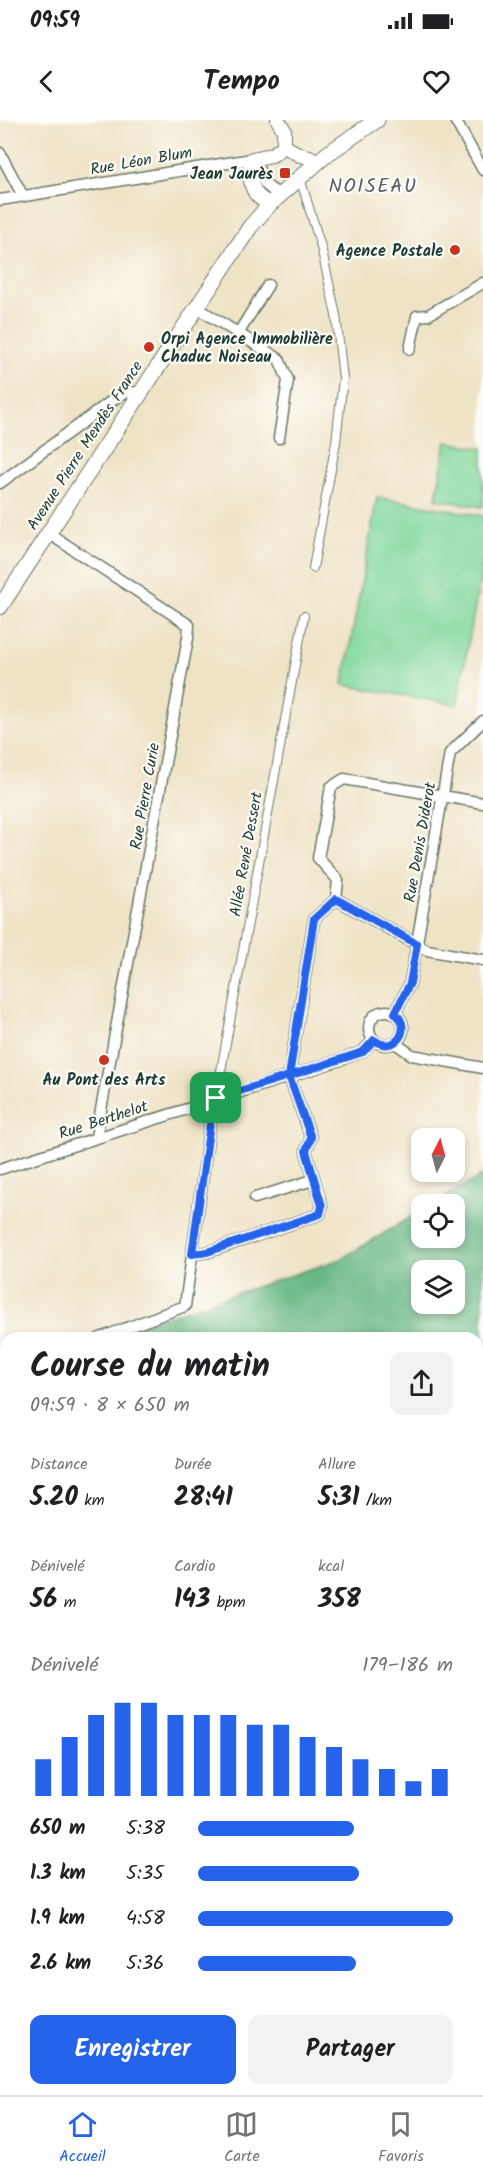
<!DOCTYPE html>
<html lang="fr">
<head>
<meta charset="utf-8">
<style>
	:root { --surface:#fff; --page:#f2f2f2; --text:#202124; --muted:#757577; --line:#e0e0e0; --accent:#2563eb }
	body { margin:0; font-family:Kalam,sans-serif; background:var(--page); color:var(--text); height:100vh; display:flex; flex-direction:column; font-size:22px; white-space:nowrap }
	* { box-sizing:border-box; margin:0 }
	p { font-size:20px; color:var(--muted) }
	.icon { flex:none; width:33px; height:33px; fill:none; stroke:currentColor; stroke-width:2; stroke-linecap:round; stroke-linejoin:round }
	.map { position:relative; flex:1; overflow:hidden }
	.sheet { position:absolute; left:0px; top:1212px; width:483px; height:764px; display:flex; flex-direction:column; background:var(--surface); border-radius:18px 18px 0 0; box-shadow:0 3px 9px #0003 }
	.sheet>* { flex:none }
	.needle { width:39px; rotate:6deg }
	.controls { position:absolute; left:411px; top:1008px; display:grid; gap:12px }
	.controls a { display:grid; place-items:center; width:54px; height:54px; border-radius:12px; background:var(--surface); box-shadow:0 3px 9px #0003; font-size:30px }
	.pin { position:absolute; display:grid; place-items:center; width:51px; height:51px; color:#fff; margin:-26px; border-radius:12px; box-shadow:0 3px 9px #0006 }
	.round { display:grid; place-items:center; flex:none; width:63px; height:63px; border-radius:12px; background:var(--page) }
	.summary { display:flex; align-items:center; justify-content:space-between; height:102px; padding:0 30px }
	h1 { font-size:33px; font-weight:700; line-height:45px }
	.stats { display:grid; grid-template-columns:repeat(3,1fr); gap:9px; height:102px; padding:6px 30px }
	.stats div { display:grid; align-content:center }
	.stats b { font-size:26px; font-weight:700 }
	.stats small { font-size:16px; font-weight:400 }
	.stats p { font-size:16px }
	.chart { height:168px; padding:12px 30px }
	.chart p { display:flex; justify-content:space-between }
	.chart svg { width:100%; height:108px; margin-top:6px; stroke:var(--accent); stroke-width:6 }
	.primary-button { display:flex; gap:12px; margin-top:auto; padding:12px 30px }
	.primary-button a { flex:1; height:69px; border-radius:12px; background:var(--accent); color:#fff; font-size:24px; font-weight:700; line-height:69px; text-align:center }
	.primary-button a+a { background:var(--page); color:var(--text) }
	ul { padding:0 30px; list-style:none; font-size:20px }
	li { display:grid; grid-template-columns:96px 72px 1fr; align-items:center; height:45px }
	li i { height:15px; border-radius:8px; background:var(--accent) }
	.status { display:flex; justify-content:space-between; align-items:center; height:42px; padding:0 30px; background:var(--surface); direction:ltr }
	.status svg { height:16px; fill:currentColor }
	header { display:flex; justify-content:space-between; align-items:center; height:78px; padding:0 30px; background:var(--surface); font-size:27px; font-weight:700 }
	.tabs { display:flex; justify-content:space-around; align-items:center; height:84px; border-top:2px solid var(--line); background:var(--surface); font-size:16px; color:var(--muted) }
	.tabs a { display:grid; justify-items:center; gap:3px }
	.tabs .selected { color:var(--accent) }
	.map>svg:first-child { display:block }
</style>
</head>
<body>
<div class="status"><b>09:59</b><svg viewBox="0 0 49 12"><path d="M0 12V9h3v3zM5 12V6h3v6zM10 12V3h3v9zM15 12V0h3v12zM26 1h20v11H26zM47 4h2v5h-2z"/></svg></div>
<header><svg class="icon" aria-label="back" viewBox="0 0 24 24"><path d="M15 5l-7 7 7 7"/></svg>Tempo<svg class="icon" aria-label="heart" viewBox="0 0 24 24"><path d="M12 20l-8-8c-3-5 5-10 8-4 3-6 11-1 8 4z"/></svg></header>
<div class="map">
<svg width="483" height="1975" viewBox="0 0 483 1975">
	<rect width="100%" height="100%" fill="#fdfcf7"/>
	<filter id="ink" filterUnits="userSpaceOnUse"><feTurbulence type="fractalNoise" baseFrequency=".0167" numOctaves="2"/><feDisplacementMap in="SourceGraphic" scale="12" xChannelSelector="R" yChannelSelector="G"/><feConvolveMatrix kernelMatrix="1 2 1 2 8 2 1 2 1" color-interpolation-filters="sRGB"/></filter>
	<filter id="wash" filterUnits="userSpaceOnUse"><feTurbulence type="fractalNoise" baseFrequency=".008" numOctaves="4" result="noise"/><feDisplacementMap in="SourceGraphic" scale="24" xChannelSelector="R" yChannelSelector="G"/><feGaussianBlur stdDeviation="1.35" result="paint"/><feColorMatrix in="noise" values="0 0 0 0 0 0 0 0 0 0 0 0 0 0 0 0 0 1.4 0 .05"/><feComposite in="paint" operator="in"/></filter>
	<g filter="url(#wash)">
		<rect width="100%" height="100%" fill="#efe3c6"/>
		<!-- green -->
		<path fill="#82d89c" stroke="#508a68" stroke-width="1.5" d="M 446,322 L 483,328 L 483,387 L 436,379 Z
			M 377,377 L 483,396 L 483,443 L 457,585 L 343,565 Z"/>
		<!-- forest -->
		<path fill="#69b884" stroke="#447a5c" stroke-width="1.5" fill-rule="evenodd" d="M 483,1055 L 483,1975 L 0,1975 L 0,1266 L 6,1263 L 6,1970 L 477,1970 L 477,1218 L 100,1218 L 341,1139 L 421,1091 L 422,1118 L 454,1118 L 454,1084 L 433,1084 ZM 422,1150 L 454,1150 L 454,1184 L 422,1184 Z"/>
		<g fill="none" stroke-linecap="round" stroke-linejoin="round">
			<!-- stream -->
			<path stroke="#4ba7c9" stroke-width="3" d="M 0,1719 L 6,1719
				M 477,1731 L 483,1730"/>
		</g>
	</g>
	<g filter="url(#ink)">
		<g fill="none" stroke-linecap="round" stroke-linejoin="round">
			<!-- pedestrian casing -->
			<g stroke="#687767" stroke-width="10">
				<path id="pedestrian" d="M 300,58 L 321,127 L 336,195 L 343,259 L 336,322 L 313,448
					M 216,978 L 304,496"/>
			</g>
			<!-- minor casing -->
			<g stroke="#687767" stroke-width="13">
				<path id="minor" d="M 455,0 L 483,50
					M 0,33 L 23,76
					M 0,80 L 252,39 C 262,50 258,52 264,62 C 267,68 275,71 280,75
					M 196,187 L 279,239 L 288,260 L 279,318
					M 238,214 L 268,165
					M 410,229 L 417,196 L 428,195 L 483,163
					M 0,363 L 121,274 L 129,272 L 140,273
					M 48,413 L 189,505 L 188,518 L 96,1017
					M 336,779 L 427,830 L 483,840
					M369 908a17 17 0 1 1 34 0a17 17 0 1 1-34 0Z
					M 395,893 L 410,863 L 450,633 L 483,601
					M 395,923 L 412,935 L 483,948
					M 0,1049 L 340,940 L 362,932 L 374,920
					M 255,1078 L 313,1060
					M 192,1134 L 208,1132 L 320,1094 L 322,1086 L 306,1031 L 311,1018 L 289,956 L 314,799 L 336,779 L 338,760 L 318,738 L 331,667 L 344,659 L 483,683
					M 100,1218 L 185,1186 L 212,989 L 216,978
					M 0,1267 L 6,1264"/>
			</g>
			<!-- tertiary casing -->
			<g stroke="#687767" stroke-width="16">
				<path id="tertiary" d="M 278,0 L 284,10 L 284,26
					M 284,26 L 300,35 L 310,37
					M 263,80 C 249,72 249,53 252,39 L 272,35 L 284,26"/>
			</g>
			<!-- secondary casing -->
			<g stroke="#687767" stroke-width="17">
				<path id="secondary" d="M 0,487 L 250,107 L 271,83 L 327,34 L 377,0"/>
			</g>
			<!-- pedestrian -->
			<use href="#pedestrian" stroke="#fff" stroke-width="8"/>
			<!-- minor -->
			<use href="#minor" stroke="#fff" stroke-width="10"/>
			<!-- tertiary -->
			<use href="#tertiary" stroke="#fff" stroke-width="14"/>
			<!-- secondary -->
			<use href="#secondary" stroke="#fff" stroke-width="15"/>
		</g>
	</g>
	<g fill="none" stroke-linecap="round" stroke-linejoin="round" filter="url(#ink)">
		<!-- route casing -->
		<g stroke="#fff" stroke-width="12">
			<path id="route" d="M 216,978 L 212,989 L 192,1134 L 207,1132 L 320,1094 L 322,1086 L 306,1031 L 311,1018 L 289,956 L 363,932 L 374,920 C 394,935 414,909 395,893 L 410,863 L 417,824 L 336,779 L 314,799 L 289,956 L 216,978"/>
		</g>
		<!-- route -->
		<use href="#route" stroke="#2563eb" stroke-width="8"/>
	</g>
	<!-- markers -->
	<g fill="#c8321e" stroke="#fdfcf7" stroke-width="2">
		<rect x="279" y="47" width="12" height="12" rx="3"/>
		<circle cx="455" cy="130" r="6"/>
		<circle cx="149" cy="227" r="6"/>
		<circle cx="104" cy="940" r="6"/>
	</g>
	<g text-anchor="middle" stroke-width="4.5" stroke-linejoin="round" paint-order="stroke">
		<!-- street labels -->
		<g font-size="16" fill="#1f3d34" stroke="#fdfcf7">
			<text transform="translate(141 40) rotate(-10)" y="6">Rue Léon Blum</text>
			<text transform="translate(84 325) rotate(-57)" y="6">Avenue Pierre Mendès France</text>
			<text transform="translate(144 676) rotate(-80)" y="6">Rue Pierre Curie</text>
			<text transform="translate(419 722) rotate(-80)" y="6">Rue Denis Diderot</text>
			<text transform="translate(245 734) rotate(-80)" y="6">Allée René Dessert</text>
			<text transform="translate(103 999) rotate(-18)" y="6">Rue Berthelot</text>
		</g>
		<!-- poi labels -->
		<g font-size="16" font-weight="bold" fill="#1f3d34" stroke="#fdfcf7" text-anchor="end">
			<text x="273" y="59">Jean Jaurès</text>
			<text x="443" y="136">Agence Postale</text>
			<text x="161" y="224" text-anchor="start">Orpi Agence Immobilière<tspan x="161" dy="18">Chaduc Noiseau</tspan></text>
			<text x="104" y="965" text-anchor="middle">Au Pont des Arts</text>
		</g>
		<!-- quarter labels -->
		<g font-size="20" letter-spacing="1.5" fill="#585d67" stroke="#fdfcf7">
			<text x="373" y="72">NOISEAU</text>
		</g>
	</g>
</svg>
<div class="controls">
<a><svg class="needle" viewBox="-14 -14 28 28"><path d="M0-13l5 13h-10z" fill="#e53935"/><path d="M0 13l5-13h-10z" fill="#757577"/></svg></a>
<a><svg class="icon" aria-label="locate" viewBox="0 0 24 24"><circle cx="12" cy="12" r="6"/><path d="M12 2v4M12 18v4M2 12h4M18 12h4"/></svg></a>
<a><svg class="icon" aria-label="layers" viewBox="0 0 24 24"><path d="M12 4l9 5-9 5-9-5zM3 14l9 5 9-5"/></svg></a>
</div>
<div class="pin" style="left:216px;top:978px;background:#1e9e55"><svg class="icon" aria-label="arrive" viewBox="0 0 24 24"><path d="M6 21V4h12l-3 4 3 4H6"/></svg></div>
<section class="sheet">
<div class="summary"><div><h1>Course du matin</h1><p>09:59 · 8 × 650 m</p></div><a class="round"><svg class="icon" aria-label="share" viewBox="0 0 24 24"><path d="M12 15V3M7 8l5-5 5 5M5 13v7h14v-7"/></svg></a></div>
<div class="stats">
<div><p>Distance</p><b>5.20<small> km</small></b></div>
<div><p>Durée</p><b>28:41</b></div>
<div><p>Allure</p><b>5:31<small> /km</small></b></div>
</div>
<div class="stats">
<div><p>Dénivelé</p><b>56<small> m</small></b></div>
<div><p>Cardio</p><b>143<small> bpm</small></b></div>
<div><p>kcal</p><b>358</b></div>
</div>
<div class="chart"><p><span>Dénivelé</span>179–186 m</p>
<svg viewBox="0 0 160 44" preserveAspectRatio="none"><path d="M5 44V29M15 44V20M25 44V11M35 44V6M45 44V6M55 44V11M65 44V11M75 44V11M85 44V15M95 44V15M105 44V20M115 44V24M125 44V29M135 44V33M145 44V38M155 44V33"/></svg>
</div>
<ul>
<li><b>650 m</b>5:38<i style="width:61%"></i></li>
<li><b>1.3 km</b>5:35<i style="width:63%"></i></li>
<li><b>1.9 km</b>4:58<i style="width:100%"></i></li>
<li><b>2.6 km</b>5:36<i style="width:62%"></i></li>
</ul>
<div class="primary-button"><a>Enregistrer</a><a>Partager</a></div>
</section>
</div>
<nav class="tabs">
<a class="selected"><svg class="icon" aria-label="home" viewBox="0 0 24 24"><path d="M3 11l9-7 9 7M6 9v11h12V9"/></svg>Accueil</a>
<a><svg class="icon" aria-label="map" viewBox="0 0 24 24"><path d="M3 6l6-2 6 2 6-2v14l-6 2-6-2-6 2zM9 4v14M15 6v14"/></svg>Carte</a>
<a><svg class="icon" aria-label="saved" viewBox="0 0 24 24"><path d="M7 4h10v16l-5-4-5 4z"/></svg>Favoris</a>
</nav>
</body>
</html>
